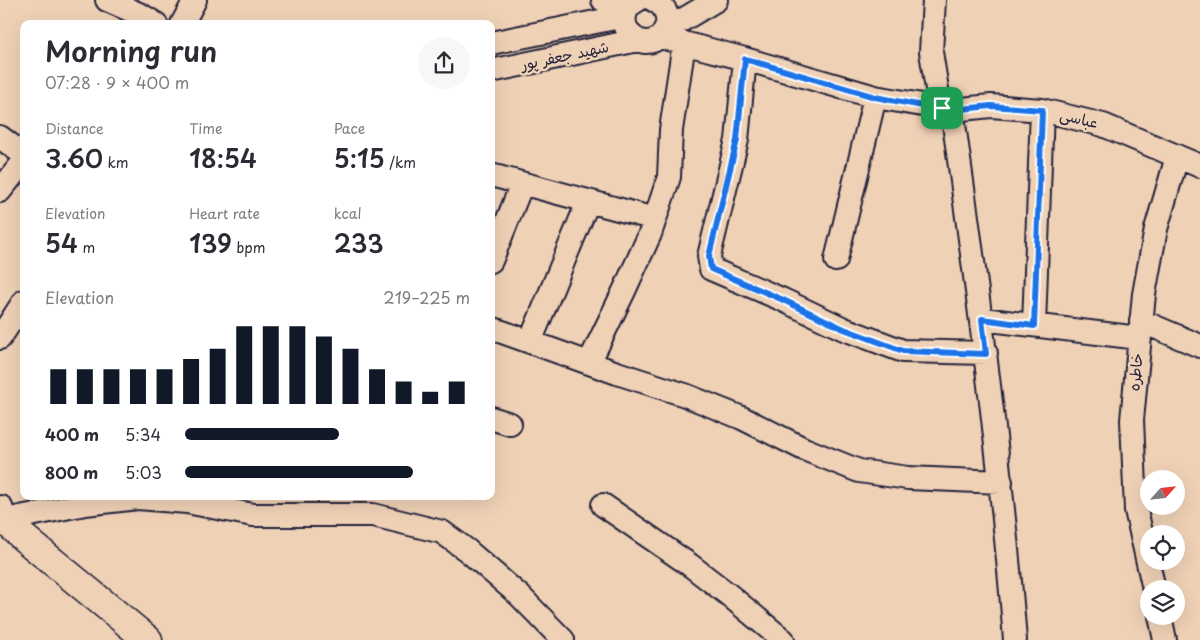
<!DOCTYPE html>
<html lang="en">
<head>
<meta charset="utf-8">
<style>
	:root { --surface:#fff; --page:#f7f7f7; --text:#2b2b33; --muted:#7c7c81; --accent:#111827 }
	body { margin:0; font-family:"Playpen Sans","Playpen Sans Arabic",sans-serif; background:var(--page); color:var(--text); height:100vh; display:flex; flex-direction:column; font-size:19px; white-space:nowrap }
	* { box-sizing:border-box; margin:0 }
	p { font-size:16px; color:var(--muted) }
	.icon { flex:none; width:28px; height:28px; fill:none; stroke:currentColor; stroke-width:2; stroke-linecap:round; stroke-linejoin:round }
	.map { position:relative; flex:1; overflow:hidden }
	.side { position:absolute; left:20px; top:20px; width:475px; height:480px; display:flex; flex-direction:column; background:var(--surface); border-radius:10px; box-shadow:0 5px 20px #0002 }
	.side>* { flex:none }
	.needle { width:32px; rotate:63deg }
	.tools { position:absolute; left:1140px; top:470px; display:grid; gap:10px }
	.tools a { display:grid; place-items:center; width:45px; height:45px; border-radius:50%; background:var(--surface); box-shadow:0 5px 20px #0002; font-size:25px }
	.pin { position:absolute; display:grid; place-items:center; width:42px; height:42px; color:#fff; margin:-21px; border-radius:10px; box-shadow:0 2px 8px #0006 }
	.round { display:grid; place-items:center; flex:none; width:52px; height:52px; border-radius:26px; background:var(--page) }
	.summary { display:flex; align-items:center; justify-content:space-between; height:85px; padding:0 25px }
	h1 { font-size:28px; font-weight:600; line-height:38px }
	.figures { display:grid; grid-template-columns:repeat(3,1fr); gap:8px; height:85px; padding:5px 25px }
	.figures div { display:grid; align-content:center }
	.figures b { font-size:25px; font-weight:600 }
	.figures small { font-size:14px; font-weight:400 }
	.figures p { font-size:14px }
	.chart { height:140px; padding:10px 25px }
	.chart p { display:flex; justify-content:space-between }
	.chart svg { width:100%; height:90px; margin-top:5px; stroke:var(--accent); stroke-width:6 }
	ul { padding:0 25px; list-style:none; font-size:16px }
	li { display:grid; grid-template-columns:80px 60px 1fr; align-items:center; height:38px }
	li i { height:12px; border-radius:6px; background:var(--accent) }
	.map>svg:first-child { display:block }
</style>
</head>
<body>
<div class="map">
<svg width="1200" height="640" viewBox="0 0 1200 640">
	<rect width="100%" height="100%" fill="#efd1b6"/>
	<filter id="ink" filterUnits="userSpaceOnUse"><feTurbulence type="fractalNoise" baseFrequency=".02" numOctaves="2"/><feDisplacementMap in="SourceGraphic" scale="10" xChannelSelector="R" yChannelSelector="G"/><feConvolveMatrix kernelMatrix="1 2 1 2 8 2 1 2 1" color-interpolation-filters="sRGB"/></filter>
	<g filter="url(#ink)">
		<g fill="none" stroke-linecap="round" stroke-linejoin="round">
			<!-- minor casing -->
			<g stroke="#22223b" stroke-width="26">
				<path id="minor" d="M 107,0 L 141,15 L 156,24
					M 603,0 L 627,9
					M 638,0 C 606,17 638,57 661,36 C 665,31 668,24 667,18 C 666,9 661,3 653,0
					M 934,0 L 931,52 L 937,89 L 942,108
					M 182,24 L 195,0
					M 664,31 L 716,0
					M 660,37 L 745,59 L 875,97 L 952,110 L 991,106 L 1042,110 L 1103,125 L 1200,166
					M 491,43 L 625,16
					M 745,59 L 737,140 L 709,256 L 711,269 L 781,299 L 844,329 L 903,351 L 986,353
					M 491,71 L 638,40
					M 952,110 C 977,286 1001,462 1015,640
					M 0,137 L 24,155
					M 491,175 L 655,219
					M 0,191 L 24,161
					M 836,260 L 875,97
					M 491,261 L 522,184
					M 982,319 L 1139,338
					M 1141,321 L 1200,346
					M 1034,325 L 1042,110
					M 491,328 L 617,373 L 685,395 L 742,418 L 804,449 L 859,471 L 908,478 L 1001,482
					M 0,338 L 24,301
					M 530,342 L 588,202
					M 589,363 L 624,291 L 650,234 L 669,177 L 671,130 L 684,43
					M 491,418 L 510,424
					M 603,505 L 690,565 L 729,595 L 783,640
					M 1,507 L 5,520 L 85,504 L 138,498 L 187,502 L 253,515 L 373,515 L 442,532 L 468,551 L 520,596 L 563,640
					M 1154,589 L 1136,510 L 1132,420 L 1144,294 L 1156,229 L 1177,157
					M 1160,616 L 1165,640"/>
			</g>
			<!-- major casing -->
			<g stroke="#22223b" stroke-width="31">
				<path id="major" d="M 0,515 L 24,538 L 148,640"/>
			</g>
			<!-- minor -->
			<use href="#minor" stroke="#efd1b6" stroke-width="22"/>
			<!-- major -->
			<use href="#major" stroke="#efd1b6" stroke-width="28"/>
		</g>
	</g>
	<g fill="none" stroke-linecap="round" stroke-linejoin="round" filter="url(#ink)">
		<!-- route casing -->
		<g stroke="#fff" stroke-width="10">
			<path id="route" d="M 745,59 L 875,97 L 923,106 L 952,110 L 991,106 L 1042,110 L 1034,326 L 982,319 L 986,354 L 903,351 L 844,329 L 781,299 L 711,269 L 709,256 L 737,140 Z"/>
		</g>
		<!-- route -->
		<use href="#route" stroke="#1a73e8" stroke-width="6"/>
	</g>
	<g text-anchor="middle" stroke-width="5" stroke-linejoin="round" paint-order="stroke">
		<!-- street labels -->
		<g font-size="15" fill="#22223b" stroke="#efd1b6">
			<text transform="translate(565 56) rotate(-12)" y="5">شهید جعفر پور</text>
			<text transform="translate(1079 119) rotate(14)" y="5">عباسی</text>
			<text transform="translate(1136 372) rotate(-85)" y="5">خاطره</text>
		</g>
	</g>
</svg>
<div class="tools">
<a><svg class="needle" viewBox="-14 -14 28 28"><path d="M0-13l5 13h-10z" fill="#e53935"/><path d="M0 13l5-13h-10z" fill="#7c7c81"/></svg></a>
<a><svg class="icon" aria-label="locate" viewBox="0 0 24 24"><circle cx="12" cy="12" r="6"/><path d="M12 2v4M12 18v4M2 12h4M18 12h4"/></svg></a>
<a><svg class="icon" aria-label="layers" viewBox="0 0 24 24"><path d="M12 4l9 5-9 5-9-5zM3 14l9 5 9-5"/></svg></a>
</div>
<div class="pin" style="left:942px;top:108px;background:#1e9e55"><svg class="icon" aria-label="arrive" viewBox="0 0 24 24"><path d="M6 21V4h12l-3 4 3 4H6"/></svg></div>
<section class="side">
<div class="summary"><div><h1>Morning run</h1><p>07:28 · 9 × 400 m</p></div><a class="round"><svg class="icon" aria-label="share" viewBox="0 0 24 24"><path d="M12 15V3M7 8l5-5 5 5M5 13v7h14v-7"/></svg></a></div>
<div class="figures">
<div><p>Distance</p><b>3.60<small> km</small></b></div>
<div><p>Time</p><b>18:54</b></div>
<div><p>Pace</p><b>5:15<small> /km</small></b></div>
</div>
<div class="figures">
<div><p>Elevation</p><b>54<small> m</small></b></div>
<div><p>Heart rate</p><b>139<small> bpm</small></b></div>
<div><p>kcal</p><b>233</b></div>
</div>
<div class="chart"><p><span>Elevation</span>219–225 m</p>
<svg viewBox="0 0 160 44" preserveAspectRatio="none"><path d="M5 44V27M15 44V27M25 44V27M35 44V27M45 44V27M55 44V22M65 44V17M75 44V6M85 44V6M95 44V6M105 44V11M115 44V17M125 44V27M135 44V33M145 44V38M155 44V33"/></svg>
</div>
<ul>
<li><b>400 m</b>5:34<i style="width:54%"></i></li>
<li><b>800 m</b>5:03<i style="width:80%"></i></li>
</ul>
</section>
</div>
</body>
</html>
